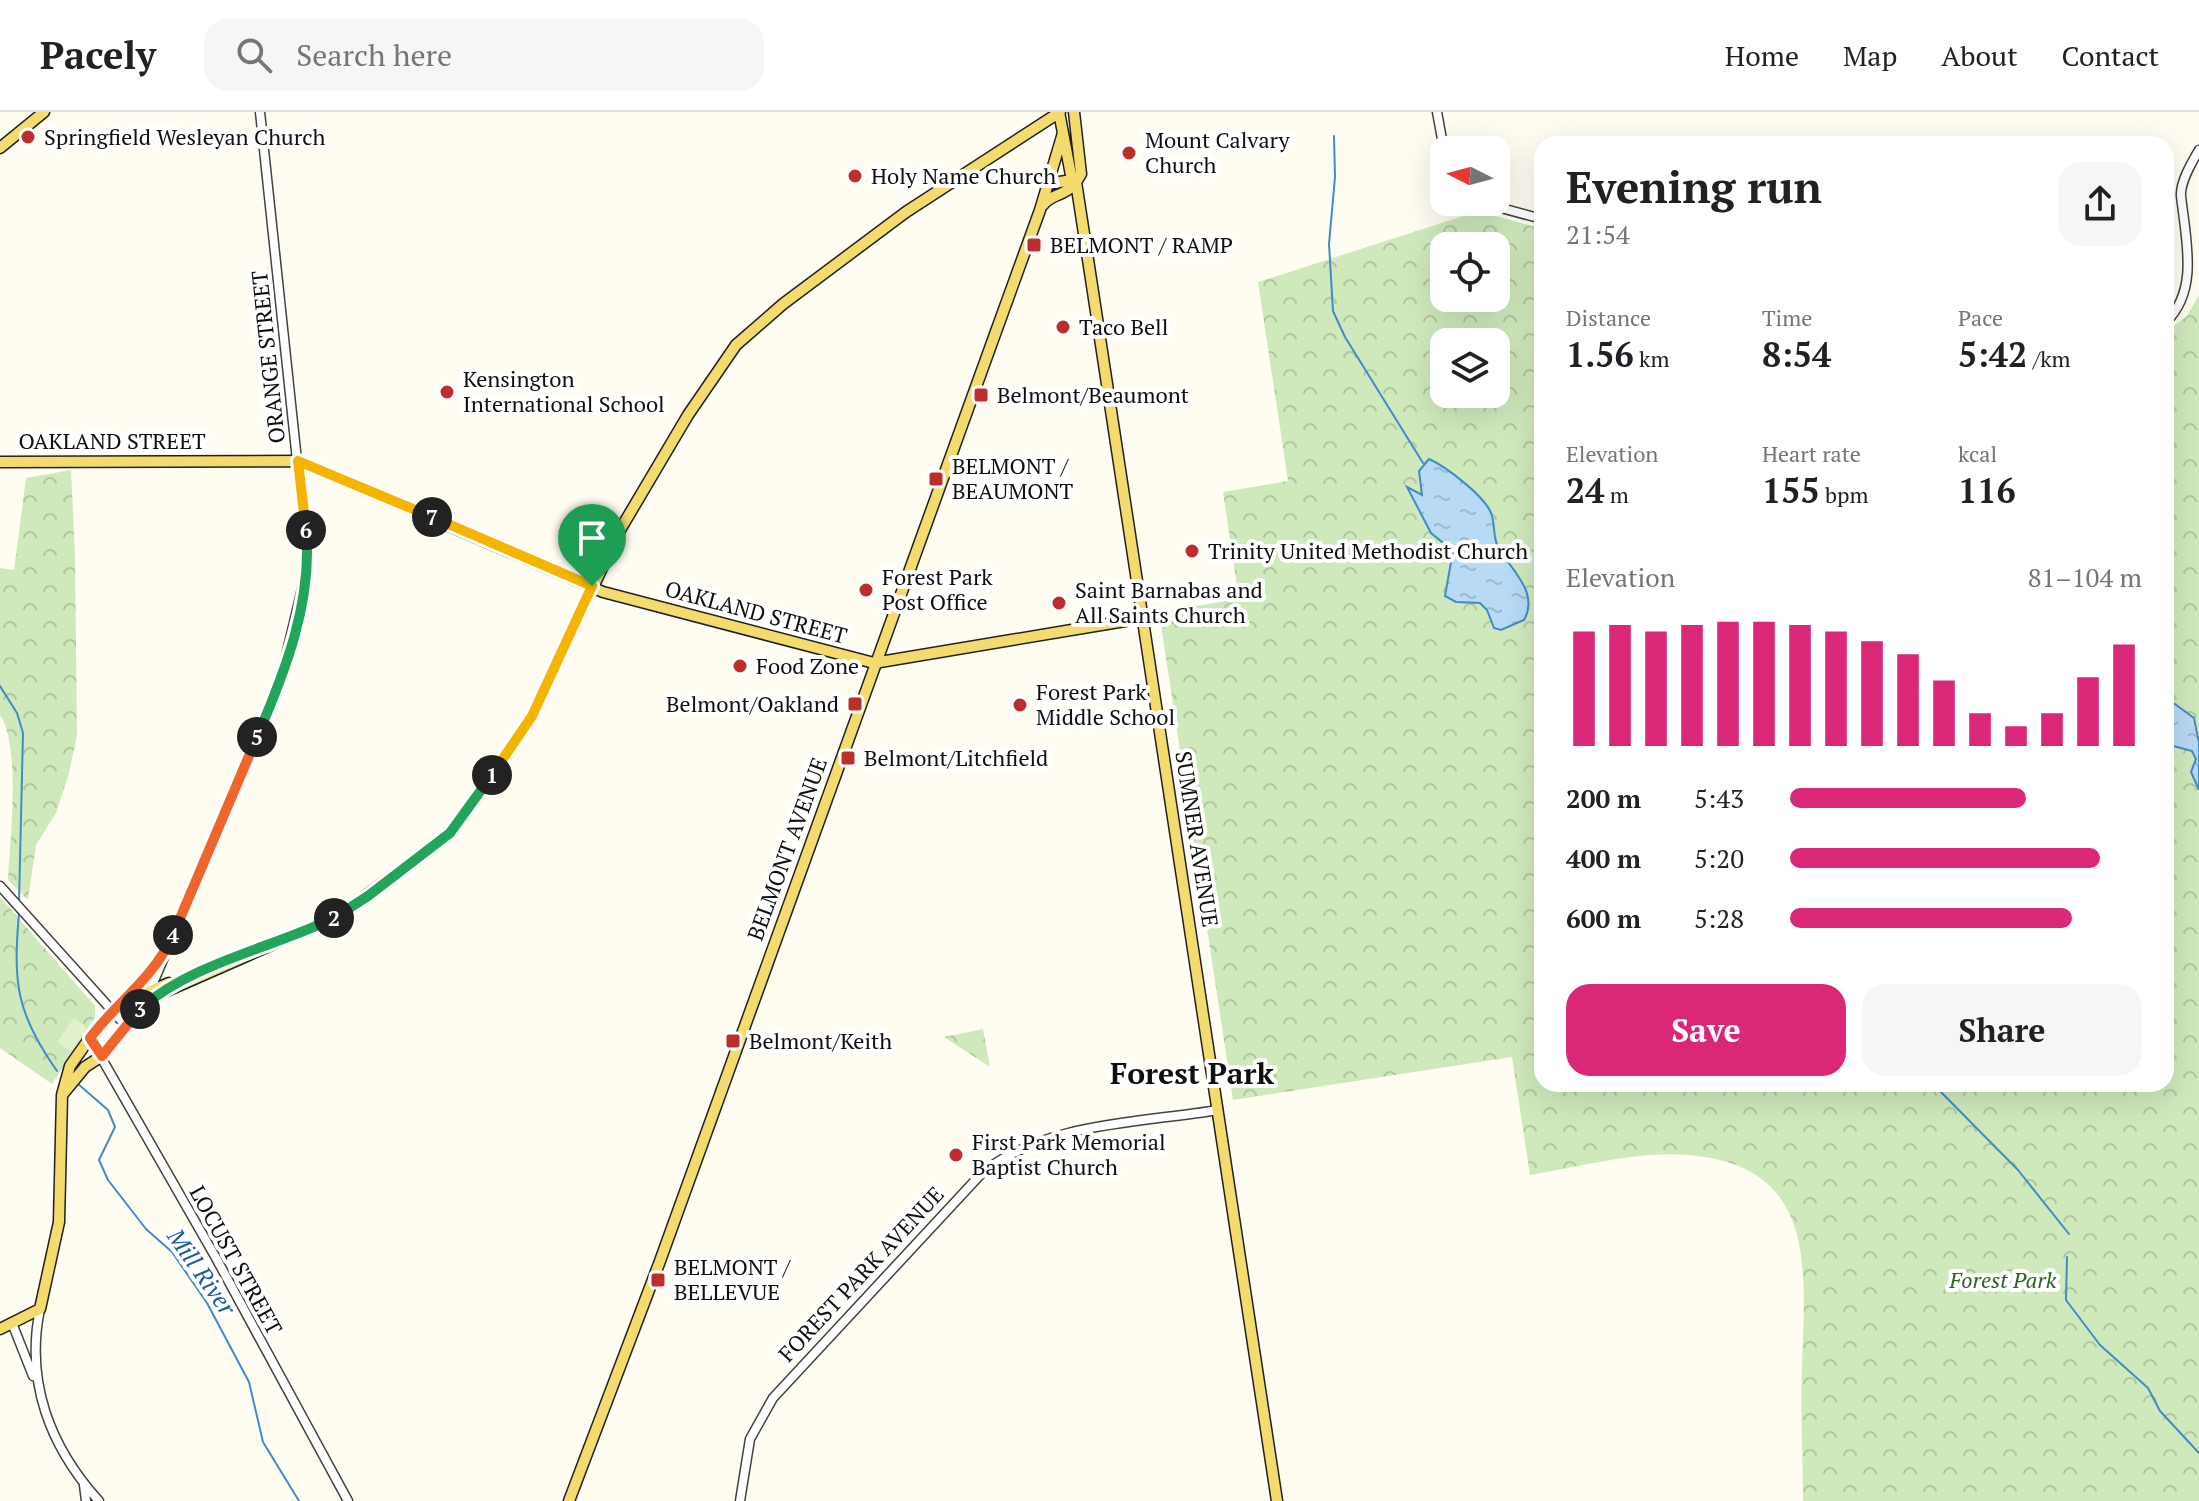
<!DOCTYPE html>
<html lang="en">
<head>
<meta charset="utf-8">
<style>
	:root { --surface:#fff; --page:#f6f6f6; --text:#202124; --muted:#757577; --line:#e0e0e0; --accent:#db2777 }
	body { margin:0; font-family:"PT Serif",serif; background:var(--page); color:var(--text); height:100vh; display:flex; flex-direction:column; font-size:30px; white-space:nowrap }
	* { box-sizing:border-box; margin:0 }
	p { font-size:26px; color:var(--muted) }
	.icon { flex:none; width:44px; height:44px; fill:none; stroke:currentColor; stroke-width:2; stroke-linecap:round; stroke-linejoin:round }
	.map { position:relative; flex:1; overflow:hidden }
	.sheet { position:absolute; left:1534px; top:24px; width:640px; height:956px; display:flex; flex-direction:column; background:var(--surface); border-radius:24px; box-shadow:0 8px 32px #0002 }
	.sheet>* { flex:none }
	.needle { width:52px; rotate:276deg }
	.buttons { position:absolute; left:1430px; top:24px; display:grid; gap:16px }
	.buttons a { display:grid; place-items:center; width:80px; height:80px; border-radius:16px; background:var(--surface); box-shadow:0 8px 32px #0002; font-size:40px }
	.pin { position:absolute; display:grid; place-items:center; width:68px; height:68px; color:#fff; margin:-82px -34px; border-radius:50% 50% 50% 0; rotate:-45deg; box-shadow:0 0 8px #0007 }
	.pin .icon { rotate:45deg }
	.km { position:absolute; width:40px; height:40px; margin:-20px; border-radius:50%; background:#222; color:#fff; font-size:22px; line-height:40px; text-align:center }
	.round { display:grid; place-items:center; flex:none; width:84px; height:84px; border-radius:24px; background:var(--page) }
	.summary { display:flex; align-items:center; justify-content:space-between; height:136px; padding:0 32px }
	h1 { font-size:44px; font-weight:700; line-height:60px }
	.figures { display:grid; grid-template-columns:repeat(3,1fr); gap:12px; height:136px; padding:8px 32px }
	.figures div { display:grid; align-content:center }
	.figures b { font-size:34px; font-weight:700 }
	.figures small { font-size:22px; font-weight:400 }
	.figures p { font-size:22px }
	.chart { height:224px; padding:16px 32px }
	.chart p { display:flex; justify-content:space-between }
	.chart svg { width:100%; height:144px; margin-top:8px; stroke:var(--accent); stroke-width:6 }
	.cta { display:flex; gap:16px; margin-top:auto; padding:16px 32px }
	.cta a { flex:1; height:92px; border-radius:24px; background:var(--accent); color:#fff; font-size:32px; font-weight:700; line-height:92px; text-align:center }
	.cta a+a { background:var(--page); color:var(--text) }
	ul { padding:0 32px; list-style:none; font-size:26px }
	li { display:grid; grid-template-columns:128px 96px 1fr; align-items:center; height:60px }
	li i { height:20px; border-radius:10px; background:var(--accent) }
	header { display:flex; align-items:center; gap:48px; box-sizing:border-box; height:112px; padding:0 40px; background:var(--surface); border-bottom:2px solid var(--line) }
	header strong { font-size:38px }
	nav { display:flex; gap:44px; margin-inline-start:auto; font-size:28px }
	.search { width:560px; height:72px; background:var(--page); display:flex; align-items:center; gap:20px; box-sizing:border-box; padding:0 28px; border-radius:24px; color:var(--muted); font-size:30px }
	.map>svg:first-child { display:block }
</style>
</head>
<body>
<header>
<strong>Pacely</strong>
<div class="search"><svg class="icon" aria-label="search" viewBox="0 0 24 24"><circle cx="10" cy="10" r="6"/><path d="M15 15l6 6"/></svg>Search here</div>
<nav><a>Home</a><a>Map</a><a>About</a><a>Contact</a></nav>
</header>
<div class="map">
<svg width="2199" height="1389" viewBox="0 0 2199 1389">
	<defs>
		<pattern id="park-crowns" width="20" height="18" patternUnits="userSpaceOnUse" patternTransform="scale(2)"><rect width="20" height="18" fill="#d0e9bc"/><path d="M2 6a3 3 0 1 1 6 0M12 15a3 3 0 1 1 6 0" fill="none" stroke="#b1c7a0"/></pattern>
		<pattern id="water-ripples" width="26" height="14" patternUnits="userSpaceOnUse" patternTransform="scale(2)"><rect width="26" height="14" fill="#b8daf4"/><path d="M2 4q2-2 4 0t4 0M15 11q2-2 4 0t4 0" fill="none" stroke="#9dbad0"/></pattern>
	</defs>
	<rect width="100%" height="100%" fill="#fffdf2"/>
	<!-- park -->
	<path fill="url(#park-crowns)" fill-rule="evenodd" d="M 1479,99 L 1542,117 L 1542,972 L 2166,972 L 2166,220 L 2187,204 L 2199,183 L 2199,1389 L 1803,1389 C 1803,1344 1800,1299 1802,1255 C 1805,1155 1818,1053 1687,1043 C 1636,1039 1580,1055 1530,1063 L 1512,945 L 1233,988 L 1159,500 L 1239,487 L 1223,380 L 1288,369 L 1258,170 ZM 1444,134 L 1496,134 L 1496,186 L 1444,186 ZM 1444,230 L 1496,230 L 1496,282 L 1444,282 Z
		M 71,358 L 75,445 L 77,624 L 69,661 L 56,701 L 36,733 L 28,788 L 8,768 C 10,728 21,634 0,603 L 0,456 L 14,458 L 26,366 Z
		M 0,785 L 95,894 L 95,905 L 52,972 L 0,936 Z
		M 983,917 L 990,955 L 944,925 Z"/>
	<!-- pitch -->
	<path fill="#e2f0ce" d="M 74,906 L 87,915 L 71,939 L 57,930 Z"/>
	<!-- water -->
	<path fill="url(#water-ripples)" stroke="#418bc9" stroke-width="2" d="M 1429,347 C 1445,354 1488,386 1492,404 C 1495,414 1493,425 1498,435 C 1510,457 1540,480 1524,508 L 1501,518 L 1494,516 L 1487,498 L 1480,491 L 1456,490 L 1445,484 L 1453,439 L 1431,421 L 1407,375 L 1422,383 L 1419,359 Z
		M 2168,587 L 2194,606 L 2199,631 L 2199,678 L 2191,660 L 2196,647 L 2192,639 L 2166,632 Z"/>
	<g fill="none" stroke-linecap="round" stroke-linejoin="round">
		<!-- stream -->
		<path stroke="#418bc9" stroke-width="2" d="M 1334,24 L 1335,65 L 1329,132 L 1333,199 L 1345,225 L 1423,351
			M 0,574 L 17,601 L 23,621 L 19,791
			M 19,801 C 13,871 16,901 57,959
			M 77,971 L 108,998 L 115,1015 L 99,1048 L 108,1068 L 146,1117 L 172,1140 L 207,1191 L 249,1270 L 263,1330 L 299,1389
			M 1933,972 L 2018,1058 L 2069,1122
			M 2067,1145 L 2066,1188 L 2100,1233 L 2148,1276 L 2160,1299 L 2199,1341"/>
		<!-- minor casing -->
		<g stroke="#424242" stroke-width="11">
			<path id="minor" d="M 1437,0 L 1444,38
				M 1479,90 L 1542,107
				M 2166,210 C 2199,178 2186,129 2181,84 C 2180,70 2192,50 2199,38
				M 0,774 L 126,914
				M 130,885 L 158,851
				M 137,898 L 154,869 L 279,573 L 308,452 L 260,0
				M 90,926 L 216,1146 L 348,1389
				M 40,1197 C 25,1270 50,1335 99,1389
				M 12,1211 L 33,1264
				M 84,1373 L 86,1389
				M 740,1389 L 750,1327 L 773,1286 L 982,1061 C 1046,1010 1140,1011 1218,998"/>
		</g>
		<!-- major casing -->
		<g stroke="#202020" stroke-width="13">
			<path id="major" d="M 1059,0 L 1071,63 L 1076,70 L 1091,167 L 1277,1389
				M 1074,0 L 1081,62 L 1076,70
				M 0,36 L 44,0
				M 1047,72 L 1066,69 L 1076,77
				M 1043,93 C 1051,82 1063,84 1071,75
				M 0,350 L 298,349 L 603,480 L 874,551 L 1143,506
				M 62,983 L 85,955 L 105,942 L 134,902 L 160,882 L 340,803 L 450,721 L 532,604 L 620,418 L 688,303 L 736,233 L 783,192 L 906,100 L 1060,0
				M 0,1217 L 40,1197 L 59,1110 L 62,983 L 70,954 L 94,920 L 122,891 L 169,871
				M 569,1389 L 660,1149 L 973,283 L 1040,98 L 1063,21"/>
		</g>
		<!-- minor -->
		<use href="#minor" stroke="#fff" stroke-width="8"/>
		<!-- major -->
		<use href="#major" stroke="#f4db6d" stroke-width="10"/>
	</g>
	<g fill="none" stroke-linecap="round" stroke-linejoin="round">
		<!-- split-1 casing -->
		<g stroke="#fff" stroke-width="16">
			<path id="split-1" d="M 492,663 L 532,604 L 592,474"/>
		</g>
		<!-- split-2 casing -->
		<g stroke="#fff" stroke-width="16">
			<path id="split-2" d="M 334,806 L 368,784 L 450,721 L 492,663"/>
		</g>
		<!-- split-3 casing -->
		<g stroke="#fff" stroke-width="16">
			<path id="split-3" d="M 140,897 C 192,851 272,836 334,806"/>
		</g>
		<!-- split-4 casing -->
		<g stroke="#fff" stroke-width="16">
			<path id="split-4" d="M 140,897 L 102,944 L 90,926 C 118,889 154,866 173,823"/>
		</g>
		<!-- split-5 casing -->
		<g stroke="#fff" stroke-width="16">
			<path id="split-5" d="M 173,823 L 257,625"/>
		</g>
		<!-- split-6 casing -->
		<g stroke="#fff" stroke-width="16">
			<path id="split-6" d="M 257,625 C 285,560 313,489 306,418"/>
		</g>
		<!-- split-7 casing -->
		<g stroke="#fff" stroke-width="16">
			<path id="split-7" d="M 306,418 L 298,349 L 432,405"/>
		</g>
		<!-- split-8 casing -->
		<g stroke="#fff" stroke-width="16">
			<path id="split-8" d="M 432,405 L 592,474"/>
		</g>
		<!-- split-1 -->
		<use href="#split-1" stroke="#f5b400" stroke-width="10"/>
		<!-- split-2 -->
		<use href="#split-2" stroke="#22a559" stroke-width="10"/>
		<!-- split-3 -->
		<use href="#split-3" stroke="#22a559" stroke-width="10"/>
		<!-- split-4 -->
		<use href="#split-4" stroke="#f0652b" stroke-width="10"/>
		<!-- split-5 -->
		<use href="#split-5" stroke="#f0652b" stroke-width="10"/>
		<!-- split-6 -->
		<use href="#split-6" stroke="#22a559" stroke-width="10"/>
		<!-- split-7 -->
		<use href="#split-7" stroke="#f5b400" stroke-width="10"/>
		<!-- split-8 -->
		<use href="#split-8" stroke="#f5b400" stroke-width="10"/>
	</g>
	<!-- markers -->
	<g fill="#bc2d2b" stroke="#fff" stroke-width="3">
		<circle cx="28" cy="25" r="8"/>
		<circle cx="1129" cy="41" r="8"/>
		<circle cx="855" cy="64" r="8"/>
		<rect x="1026" y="125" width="16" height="16" rx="4"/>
		<circle cx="1063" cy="215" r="8"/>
		<circle cx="447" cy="280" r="8"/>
		<rect x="973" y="275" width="16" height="16" rx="4"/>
		<rect x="928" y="359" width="16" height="16" rx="4"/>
		<circle cx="1192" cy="439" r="8"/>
		<circle cx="866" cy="478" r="8"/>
		<circle cx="1059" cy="491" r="8"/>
		<circle cx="740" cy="554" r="8"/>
		<rect x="847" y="584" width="16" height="16" rx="4"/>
		<circle cx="1020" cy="593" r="8"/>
		<rect x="840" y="638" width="16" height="16" rx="4"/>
		<rect x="725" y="921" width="16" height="16" rx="4"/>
		<circle cx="956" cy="1043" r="8"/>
		<rect x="650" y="1160" width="16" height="16" rx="4"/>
	</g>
	<g text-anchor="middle" stroke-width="8" stroke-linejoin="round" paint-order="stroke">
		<!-- poi labels -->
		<g font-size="22" fill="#0f0f0f" stroke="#fff" text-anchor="start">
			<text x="44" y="33">Springfield Wesleyan Church</text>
			<text x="1145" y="36">Mount Calvary<tspan x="1145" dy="25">Church</tspan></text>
			<text x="871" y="72">Holy Name Church</text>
			<text x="1050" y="141">BELMONT / RAMP</text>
			<text x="1079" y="223">Taco Bell</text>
			<text x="463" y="275">Kensington<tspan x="463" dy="25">International School</tspan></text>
			<text x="997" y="291">Belmont/Beaumont</text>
			<text x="952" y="362">BELMONT /<tspan x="952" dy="25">BEAUMONT</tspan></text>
			<text x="1208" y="447">Trinity United Methodist Church</text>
			<text x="882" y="473">Forest Park<tspan x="882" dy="25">Post Office</tspan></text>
			<text x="1075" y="486">Saint Barnabas and<tspan x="1075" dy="25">All Saints Church</tspan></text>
			<text x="756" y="562">Food Zone</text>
			<text x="1036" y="588">Forest Park<tspan x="1036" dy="25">Middle School</tspan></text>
			<text x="839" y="600" text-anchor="end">Belmont/Oakland</text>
			<text x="864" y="654">Belmont/Litchfield</text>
			<text x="749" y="937">Belmont/Keith</text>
			<text x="972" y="1038">First Park Memorial<tspan x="972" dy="25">Baptist Church</tspan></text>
			<text x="674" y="1163">BELMONT /<tspan x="674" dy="25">BELLEVUE</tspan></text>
		</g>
		<!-- street labels -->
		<g font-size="22" fill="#0f0f0f" stroke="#fff">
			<text transform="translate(268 245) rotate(-96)" y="8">ORANGE STREET</text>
			<text x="112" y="337">OAKLAND STREET</text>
			<text transform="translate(756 500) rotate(15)" y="8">OAKLAND STREET</text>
			<text transform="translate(1197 727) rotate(81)" y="8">SUMNER AVENUE</text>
			<text transform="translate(787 737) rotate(-70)" y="8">BELMONT AVENUE</text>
			<text transform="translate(236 1148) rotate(61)" y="8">LOCUST STREET</text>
			<text transform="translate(861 1162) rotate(-47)" y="8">FOREST PARK AVENUE</text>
		</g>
		<!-- park labels -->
		<g font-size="22" font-style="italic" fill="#2b6621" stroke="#fff">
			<text x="2003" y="1176">Forest Park</text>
		</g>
		<!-- water labels -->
		<g font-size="24" font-style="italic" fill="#1b5d9e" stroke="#fff">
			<text transform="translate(201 1160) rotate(55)" y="8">Mill River</text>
		</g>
		<!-- district labels -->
		<g font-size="30" font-weight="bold" fill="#0f0f0f" stroke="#fff">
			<text x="1192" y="972">Forest Park</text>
		</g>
	</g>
</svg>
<div class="buttons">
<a><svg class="needle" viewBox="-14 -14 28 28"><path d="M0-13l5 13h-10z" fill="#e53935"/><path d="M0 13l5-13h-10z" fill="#757577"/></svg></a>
<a><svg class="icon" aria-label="locate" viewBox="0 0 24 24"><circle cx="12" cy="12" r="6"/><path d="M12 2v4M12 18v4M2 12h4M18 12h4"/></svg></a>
<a><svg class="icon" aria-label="layers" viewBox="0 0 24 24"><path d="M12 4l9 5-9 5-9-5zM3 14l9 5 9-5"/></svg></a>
</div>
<div class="pin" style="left:592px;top:474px;background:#1e9e55"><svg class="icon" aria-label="arrive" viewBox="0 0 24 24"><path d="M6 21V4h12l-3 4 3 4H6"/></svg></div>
<b class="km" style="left:492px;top:663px">1</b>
<b class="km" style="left:334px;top:806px">2</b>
<b class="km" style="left:140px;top:897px">3</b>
<b class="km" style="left:173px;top:823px">4</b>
<b class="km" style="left:257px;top:625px">5</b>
<b class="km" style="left:306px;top:418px">6</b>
<b class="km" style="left:432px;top:405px">7</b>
<section class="sheet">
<div class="summary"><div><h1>Evening run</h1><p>21:54</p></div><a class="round"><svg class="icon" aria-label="share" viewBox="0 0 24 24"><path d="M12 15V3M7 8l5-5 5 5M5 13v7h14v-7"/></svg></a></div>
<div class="figures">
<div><p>Distance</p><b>1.56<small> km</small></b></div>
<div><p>Time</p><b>8:54</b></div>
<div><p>Pace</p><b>5:42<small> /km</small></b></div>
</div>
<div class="figures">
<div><p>Elevation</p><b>24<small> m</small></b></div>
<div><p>Heart rate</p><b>155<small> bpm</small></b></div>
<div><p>kcal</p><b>116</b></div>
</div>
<div class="chart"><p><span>Elevation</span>81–104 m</p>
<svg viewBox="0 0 160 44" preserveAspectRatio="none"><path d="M5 44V9M15 44V7M25 44V9M35 44V7M45 44V6M55 44V6M65 44V7M75 44V9M85 44V12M95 44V16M105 44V24M115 44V34M125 44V38M135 44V34M145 44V23M155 44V13"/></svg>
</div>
<ul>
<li><b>200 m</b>5:43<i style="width:67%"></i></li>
<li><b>400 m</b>5:20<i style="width:88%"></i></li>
<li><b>600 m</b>5:28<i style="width:80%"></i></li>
</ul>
<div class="cta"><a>Save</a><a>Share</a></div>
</section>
</div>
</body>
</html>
